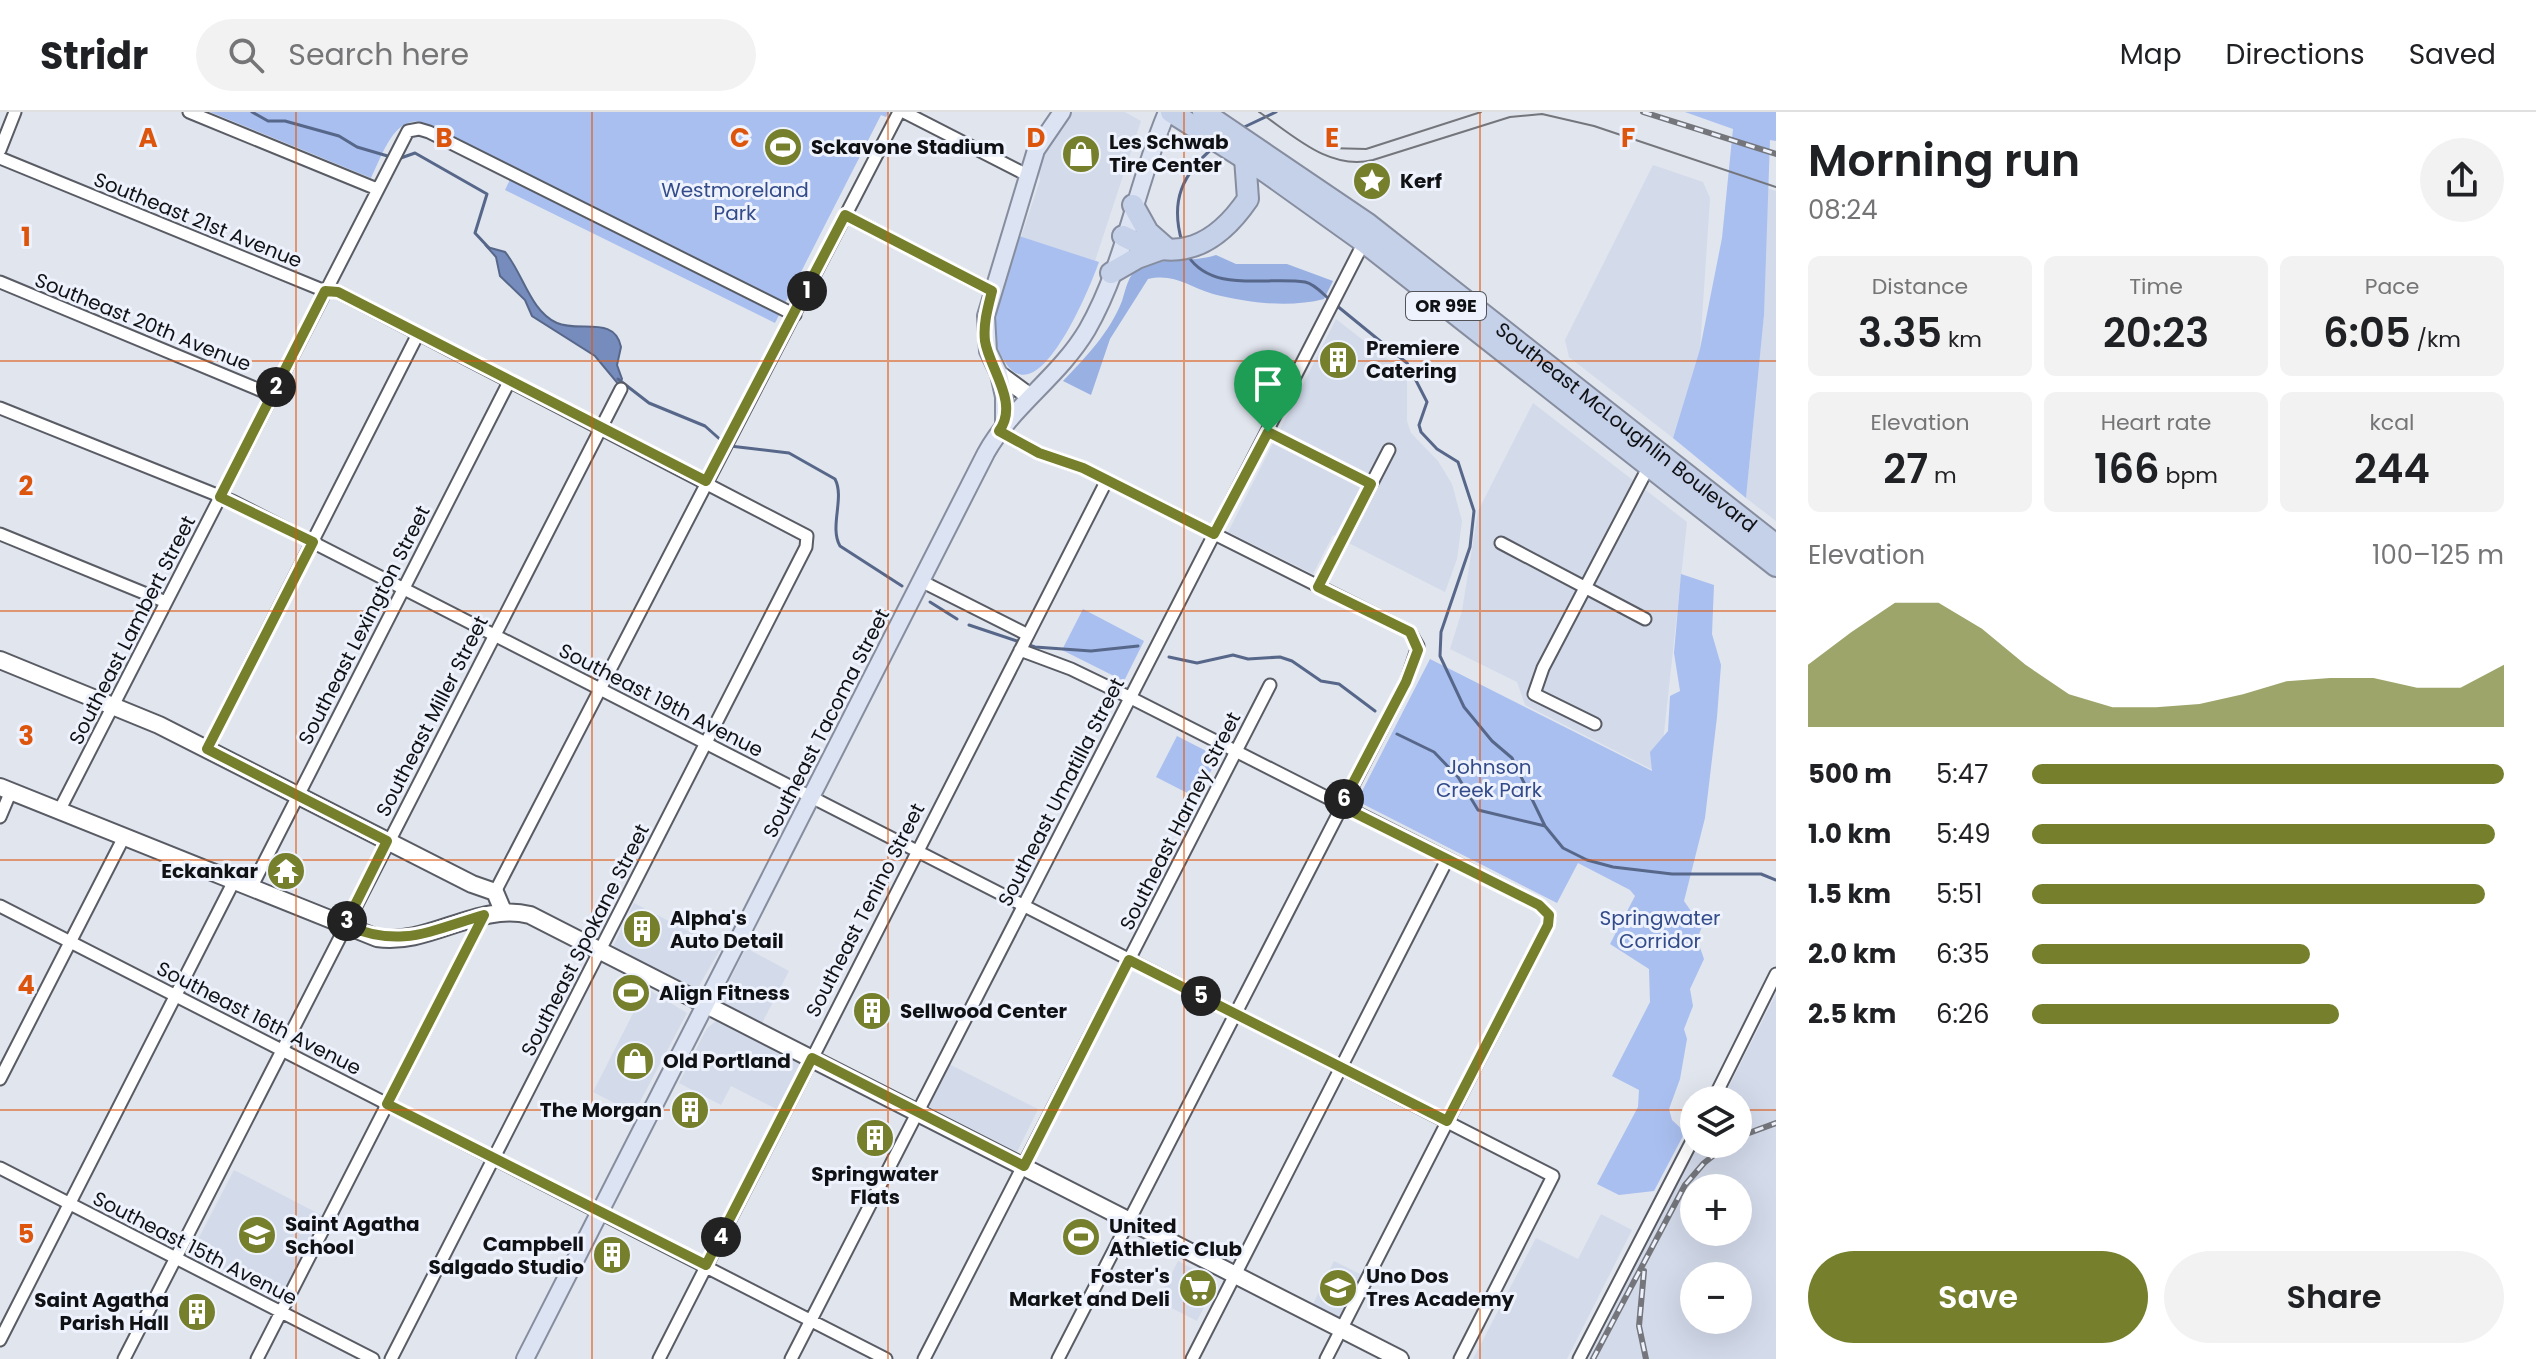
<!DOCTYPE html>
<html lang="en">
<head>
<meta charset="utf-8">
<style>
	:root { --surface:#fff; --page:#f2f2f2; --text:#202124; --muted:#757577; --line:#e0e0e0; --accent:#757f2c }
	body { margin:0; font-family:Poppins,sans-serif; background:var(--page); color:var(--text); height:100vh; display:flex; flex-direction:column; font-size:30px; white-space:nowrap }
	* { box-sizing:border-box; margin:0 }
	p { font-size:26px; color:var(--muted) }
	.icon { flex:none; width:44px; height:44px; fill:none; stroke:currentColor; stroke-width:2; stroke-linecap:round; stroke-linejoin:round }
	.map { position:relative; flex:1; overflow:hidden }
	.sheet { display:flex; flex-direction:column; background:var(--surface); width:760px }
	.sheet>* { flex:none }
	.fabs { position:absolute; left:1680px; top:974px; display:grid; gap:16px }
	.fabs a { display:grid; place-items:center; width:72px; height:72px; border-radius:50%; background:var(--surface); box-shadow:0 8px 32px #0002; font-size:40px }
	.pin { position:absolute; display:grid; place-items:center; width:68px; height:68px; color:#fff; margin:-82px -34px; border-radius:50% 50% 50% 0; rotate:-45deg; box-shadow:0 0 8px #0007 }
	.pin .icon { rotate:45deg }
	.km { position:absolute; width:40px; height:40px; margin:-20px; border-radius:50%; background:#222; color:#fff; font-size:22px; line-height:40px; text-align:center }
	.round { display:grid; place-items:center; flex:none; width:84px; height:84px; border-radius:42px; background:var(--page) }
	.overview { display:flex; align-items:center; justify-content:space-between; height:136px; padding:0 32px }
	h1 { font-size:44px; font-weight:600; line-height:60px }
	.stats { display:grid; grid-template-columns:repeat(3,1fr); gap:12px; height:136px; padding:8px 32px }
	.stats div { display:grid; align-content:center; border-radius:12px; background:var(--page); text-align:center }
	.stats b { font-size:40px; font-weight:600 }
	.stats small { font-size:22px; font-weight:400 }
	.stats p { font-size:22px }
	.chart { height:224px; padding:16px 32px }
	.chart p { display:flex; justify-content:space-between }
	.chart svg { width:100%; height:144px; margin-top:8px; fill:var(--accent); opacity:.7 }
	.primary-button { display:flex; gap:16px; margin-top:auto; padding:16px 32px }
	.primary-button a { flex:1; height:92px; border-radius:48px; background:var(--accent); color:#fff; font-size:32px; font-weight:600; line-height:92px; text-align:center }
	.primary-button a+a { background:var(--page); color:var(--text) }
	ul { padding:0 32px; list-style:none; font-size:26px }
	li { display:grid; grid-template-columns:128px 96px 1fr; align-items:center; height:60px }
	li i { height:20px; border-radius:10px; background:var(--accent) }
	header { display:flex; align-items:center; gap:48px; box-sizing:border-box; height:112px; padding:0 40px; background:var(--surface); border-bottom:2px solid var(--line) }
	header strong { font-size:38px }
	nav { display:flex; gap:44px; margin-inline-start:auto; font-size:28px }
	.search { width:560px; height:72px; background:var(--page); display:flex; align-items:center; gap:20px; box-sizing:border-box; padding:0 28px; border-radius:44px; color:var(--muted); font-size:30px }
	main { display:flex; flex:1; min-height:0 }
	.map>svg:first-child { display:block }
</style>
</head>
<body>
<header>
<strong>Stridr</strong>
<div class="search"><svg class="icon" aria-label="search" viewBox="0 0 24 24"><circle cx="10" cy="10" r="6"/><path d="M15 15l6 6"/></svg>Search here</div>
<nav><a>Map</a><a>Directions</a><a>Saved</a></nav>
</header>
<main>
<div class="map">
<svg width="1776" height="1247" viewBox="0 0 1776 1247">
	<rect width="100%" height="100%" fill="#e1e5ee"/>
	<!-- built -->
	<path fill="#d3daea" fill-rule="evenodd" d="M 1072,0 L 1125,0 L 1141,9 L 1095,149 L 1021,125 L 1040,68 L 1038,54 L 1043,41 L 1063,17 Z
		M 1653,53 L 1703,70 L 1710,86 L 1700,237 L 1673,326 L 1569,245 L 1565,228 Z
		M 1766,76 L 1776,79 L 1776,409 L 1746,386 L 1764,203 Z
		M 1336,207 L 1399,256 L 1407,269 L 1407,309 L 1411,321 L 1438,349 L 1452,372 L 1462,409 L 1457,447 L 1445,480 L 1333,423 L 1313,462 L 1228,420 Z
		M 1533,291 L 1687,410 L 1662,639 L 1653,658 L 1525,593 L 1517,570 L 1450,537 L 1462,499 L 1478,399 Z
		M 634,791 L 721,836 L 699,874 L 685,874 L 612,837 Z
		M 746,836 L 789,859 L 761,913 L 724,894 L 720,887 Z
		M 646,876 L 687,901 L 634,1001 L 593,980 Z
		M 1776,882 L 1776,1247 L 1588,1247 L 1699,1032 L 1738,1032 L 1738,988 L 1722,988 ZM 1694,1076 L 1738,1076 L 1738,1120 L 1694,1120 ZM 1694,1164 L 1738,1164 L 1738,1208 L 1694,1208 Z
		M 716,909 L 801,950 L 802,955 L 778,998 L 731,974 L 721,993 L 679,971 L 707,916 Z
		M 949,952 L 1038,997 L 1017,1040 L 929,995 Z
		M 234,1058 L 323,1104 L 280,1187 L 191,1141 Z
		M 1601,1102 L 1632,1118 L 1567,1247 L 1473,1247 L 1536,1126 L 1578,1147 Z
		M 1178,1149 L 1217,1169 L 1197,1209 L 1158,1189 Z
		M 1334,1149 L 1362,1163 L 1339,1208 L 1312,1194 Z"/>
	<!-- green -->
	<path fill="#a9bfef" d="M 210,0 L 889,0 L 886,5 L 881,3 L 775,211 L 505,78 L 515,57 L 420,10 C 393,5 381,47 371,66 Z
		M 1685,0 L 1776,0 L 1776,29 L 1770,28 L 1764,203 L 1746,386 L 1673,326 L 1700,237 L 1722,126 L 1733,17 Z
		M 1019,124 L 1099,150 C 1092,170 1041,299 1007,253 C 999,242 993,227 994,213 C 995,184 1010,152 1019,124 Z
		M 1681,462 L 1714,473 L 1712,522 L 1721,553 L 1717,605 L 1705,706 L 1684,789 L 1702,815 L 1697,827 L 1704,847 L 1690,877 L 1693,894 L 1684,917 L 1687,927 L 1680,967 L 1669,997 L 1672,1008 L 1685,1020 L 1654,1079 L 1619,1083 L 1597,1072 L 1638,995 L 1639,978 L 1612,964 L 1650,890 L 1649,857 L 1610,832 L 1635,784 L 1630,778 L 1578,751 L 1557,791 L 1357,689 L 1430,547 L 1652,659 L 1650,640 L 1668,619 L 1670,584 L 1680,579 L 1674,541 Z
		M 1083,497 L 1144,529 L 1124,569 L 1062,538 Z
		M 1177,624 L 1218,645 L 1197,686 L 1156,665 Z"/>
	<!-- forest -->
	<path fill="#99b0e3" d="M 1216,143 L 1236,152 L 1287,152 L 1333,169 L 1324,187 C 1290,196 1248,191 1213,182 C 1189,175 1175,161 1148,167 L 1110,227 L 1091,283 L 1063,269 C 1086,245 1110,220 1122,189 C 1127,174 1128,161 1143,153 C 1155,147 1196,150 1216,143 Z"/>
	<!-- water -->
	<path fill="#768cbd" stroke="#57678a" stroke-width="2" d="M 487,135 L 505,140 C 523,161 530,199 557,211 C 579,221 615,203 621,235 L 617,253 L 622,267 L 619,273 L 595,244 L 532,204 L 525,188 L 500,164 L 496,145 Z"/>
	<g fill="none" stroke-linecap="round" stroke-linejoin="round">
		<!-- stream -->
		<path stroke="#57678a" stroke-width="3" d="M 252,0 L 268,9 L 285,9 L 339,24 L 357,35 L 391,45
			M 1240,17 L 1276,0
			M 398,47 L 415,41 L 487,82 L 475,121 L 489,136
			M 1182,130 C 1170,89 1182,62 1214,35
			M 1188,144 C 1213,182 1268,164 1305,170 C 1315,172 1323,182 1330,188
			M 1336,193 L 1407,251 L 1427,290 L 1419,313 L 1421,320 L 1437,337 L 1458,350 L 1474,399 L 1470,435 L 1441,520 L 1440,544 L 1464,595 L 1492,629 L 1512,646 L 1545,714 L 1563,736 L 1587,748 L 1613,755 L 1672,762 L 1761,762 L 1776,768
			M 618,267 L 649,291 L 705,314 L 723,330
			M 730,334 L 789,341 L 835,367 C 845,386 829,415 840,434 L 902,474
			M 930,490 L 957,507
			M 969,513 L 1035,535 L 1091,539 L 1138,534
			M 1169,545 L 1197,551 L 1233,543 L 1248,547 L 1280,545 L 1292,549 L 1321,569 L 1339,572 L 1375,599
			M 1397,622 L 1434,640 L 1458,665 L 1478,698 L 1545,714"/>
		<!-- street casing -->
		<g stroke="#595c64" stroke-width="15">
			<path id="street" d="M 189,0 L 377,77
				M 904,0 L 1029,64
				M 0,38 L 15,0
				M 0,46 L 325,179 L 338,180 L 807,424 L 806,435 L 391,1247
				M 845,103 L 992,179
				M 0,170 L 272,283
				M 0,296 L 232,389 L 1553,1064 L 1460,1247
				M 999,319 L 1039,341 L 1083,356 L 1410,520 L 1418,534 L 1406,570 L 1058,1247
				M 1268,320 L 1371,372
				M 0,422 L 166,490
				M 1501,431 L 1645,507
				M 921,469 L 1028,523
				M 1318,475 L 1389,338
				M 1020,538 L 1071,557 L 1129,585 L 1539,793 L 1549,803 L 1548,813 L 1326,1247
				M 1595,612 L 1534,582 L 1543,556 L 1649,354
				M 207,637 L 418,222
				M 59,699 L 408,19 L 419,17 L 429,20 L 795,203
				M 0,705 L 11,679
				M 251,776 L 510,268
				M 495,780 L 899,0
				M 0,794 L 886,1247
				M 0,967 L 124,725
				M 1713,988 L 1776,862
				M 0,1056 L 373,1247
				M 0,1228 L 234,769
				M 124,1247 L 621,277
				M 257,1247 L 484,803
				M 659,1247 L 1107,368
				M 791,1247 L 1364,130
				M 924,1247 L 1270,573
				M 1192,1247 L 1447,748
				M 1579,1247 L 1694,1025"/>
		</g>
		<!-- secondary casing -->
		<g stroke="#595c64" stroke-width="20">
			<path id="secondary" d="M 999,262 L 1029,284
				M 0,548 L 159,613 L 472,772 L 495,780 L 503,799
				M 0,675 L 377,826 C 429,834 477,790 530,803 L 1400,1247"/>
		</g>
		<!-- primary casing -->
		<g stroke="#868d9e" stroke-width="20">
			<path id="primary" d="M 1004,312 L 1004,285 L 999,262 L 988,239 L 986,204 L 1036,38 L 1062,0
				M 525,1247 L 986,341 C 1012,294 1059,265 1087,218 C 1125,152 1137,70 1167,0"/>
		</g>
		<!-- highway casing -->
		<g stroke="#868d9e" stroke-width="24">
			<g id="highway">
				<path d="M 1171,0 L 1266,60 L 1364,130 L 1776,454"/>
				<path id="s1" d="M 1203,0 L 1368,112 L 1776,433"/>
				<path d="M 1133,93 L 1148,120 L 1165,135"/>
				<path d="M 1123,124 C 1177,153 1216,134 1248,87 L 1245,46"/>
				<path d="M 1111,161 L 1137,146 L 1162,137"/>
			</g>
		</g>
		<!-- street -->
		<use href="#street" stroke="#fff" stroke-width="11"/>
		<!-- secondary -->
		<use href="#secondary" stroke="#fff" stroke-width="16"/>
		<!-- primary -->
		<use href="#primary" stroke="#dce3f2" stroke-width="16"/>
		<!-- highway -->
		<use href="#highway" stroke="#c5d0e9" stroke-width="20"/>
		<!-- tram -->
		<path stroke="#74767c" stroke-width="2" d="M 1259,0 C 1293,23 1329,59 1373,48 L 1510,5 L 1542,2 L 1594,14 L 1776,75
			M 1328,36 L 1366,37 L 1481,0"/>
		<!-- rail casing -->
		<g stroke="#74767c" stroke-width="6">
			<path id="rail" d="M 1643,0 L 1776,42
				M 1738,1025 L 1776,1011
				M 1644,1159 L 1639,1214 L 1646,1247
				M 1593,1247 L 1685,1073 L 1704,1051 L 1728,1032"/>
		</g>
		<!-- rail -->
		<use href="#rail" stroke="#eef2fc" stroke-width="3" stroke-dasharray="9" stroke-linecap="butt"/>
	</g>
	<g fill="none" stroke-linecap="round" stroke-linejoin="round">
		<!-- route casing -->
		<g stroke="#fff" stroke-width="16">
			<path id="route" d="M 845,103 L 992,179 C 988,195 983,212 985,229 C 989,256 1020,291 999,319 L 1039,341 L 1083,356 L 1214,422 L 1268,320 L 1371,372 L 1318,475 L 1410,520 L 1418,538 L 1406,570 L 1341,694 L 1539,793 L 1549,803 L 1548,813 L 1447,1009 L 1129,848 L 1024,1054 L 812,946 L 706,1153 L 387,992 L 484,803 C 429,819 401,837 345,813 L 387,729 L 207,637 L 313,430 L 220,385 L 325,179 L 338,180 L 706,369 Z"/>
		</g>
		<!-- route -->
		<use href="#route" stroke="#757f2c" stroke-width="10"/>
	</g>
	<!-- grid -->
	<path fill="none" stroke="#dd550c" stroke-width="2" stroke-opacity="0.55" d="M 296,0 L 296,1247M 592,0 L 592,1247M 888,0 L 888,1247M 1184,0 L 1184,1247M 1480,0 L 1480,1247M 0,249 L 1776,249M 0,499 L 1776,499M 0,748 L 1776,748M 0,998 L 1694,998M 1738,998 L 1776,998"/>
	<!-- icons -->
	<defs>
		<g id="stadium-disc" transform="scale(2)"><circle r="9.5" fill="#757f2c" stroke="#eef2fc"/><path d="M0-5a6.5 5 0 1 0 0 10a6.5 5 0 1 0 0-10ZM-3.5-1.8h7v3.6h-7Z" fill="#fff"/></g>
		<g id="shop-disc" transform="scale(2)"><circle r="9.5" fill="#757f2c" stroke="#eef2fc"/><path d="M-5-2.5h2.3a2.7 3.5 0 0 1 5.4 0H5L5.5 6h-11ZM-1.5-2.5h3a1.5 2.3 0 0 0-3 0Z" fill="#fff"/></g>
		<g id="sight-disc" transform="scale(2)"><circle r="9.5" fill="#757f2c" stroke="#eef2fc"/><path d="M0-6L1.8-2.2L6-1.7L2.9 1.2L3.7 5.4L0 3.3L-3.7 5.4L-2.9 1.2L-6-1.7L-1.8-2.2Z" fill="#fff"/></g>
		<g id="building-disc" transform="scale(2)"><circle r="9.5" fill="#757f2c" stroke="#eef2fc"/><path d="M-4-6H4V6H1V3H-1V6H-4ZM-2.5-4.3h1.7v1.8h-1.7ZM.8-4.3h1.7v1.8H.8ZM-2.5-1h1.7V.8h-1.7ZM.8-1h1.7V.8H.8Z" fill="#fff"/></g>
		<g id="temple-disc" transform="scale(2)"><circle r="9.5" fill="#757f2c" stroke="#eef2fc"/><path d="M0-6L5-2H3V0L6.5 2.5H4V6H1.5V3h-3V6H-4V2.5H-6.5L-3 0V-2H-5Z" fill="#fff"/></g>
		<g id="school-disc" transform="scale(2)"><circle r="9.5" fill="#757f2c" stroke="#eef2fc"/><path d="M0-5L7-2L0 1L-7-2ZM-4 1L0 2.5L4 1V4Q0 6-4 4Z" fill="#fff"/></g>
		<g id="supermarket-disc" transform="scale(2)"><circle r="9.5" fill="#757f2c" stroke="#eef2fc"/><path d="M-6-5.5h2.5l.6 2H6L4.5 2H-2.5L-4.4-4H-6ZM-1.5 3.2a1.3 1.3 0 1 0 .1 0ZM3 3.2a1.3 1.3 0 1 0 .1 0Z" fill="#fff"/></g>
	</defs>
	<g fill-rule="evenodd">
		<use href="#stadium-disc" x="783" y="35"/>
		<use href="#shop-disc" x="1081" y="42"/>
		<use href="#sight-disc" x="1372" y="69"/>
		<use href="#building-disc" x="1338" y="248"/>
		<use href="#temple-disc" x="286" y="759"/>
		<use href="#building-disc" x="642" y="817"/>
		<use href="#stadium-disc" x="631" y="881"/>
		<use href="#building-disc" x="872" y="899"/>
		<use href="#shop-disc" x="635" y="949"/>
		<use href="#building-disc" x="690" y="998"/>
		<use href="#building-disc" x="875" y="1026"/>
		<use href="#school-disc" x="257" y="1123"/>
		<use href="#stadium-disc" x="1081" y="1125"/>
		<use href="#building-disc" x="612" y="1143"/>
		<use href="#supermarket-disc" x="1198" y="1176"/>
		<use href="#school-disc" x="1338" y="1176"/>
		<use href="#building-disc" x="197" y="1200"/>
	</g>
	<g text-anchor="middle" stroke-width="6" stroke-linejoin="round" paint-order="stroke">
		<!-- shield labels -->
		<rect fill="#eef2fc" stroke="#53545a" stroke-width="2" x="1406" y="180" width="80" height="28" rx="6"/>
		<g font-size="18" font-weight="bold" fill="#101114">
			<text x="1446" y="200">OR 99E</text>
		</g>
		<!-- poi labels -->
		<g font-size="20" font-weight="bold" fill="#101114" stroke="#eef2fc" text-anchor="start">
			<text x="1109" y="37">Les Schwab<tspan x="1109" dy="23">Tire Center</tspan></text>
			<text x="811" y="42">Sckavone Stadium</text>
			<text x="1400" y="76">Kerf</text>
			<text x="1366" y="243">Premiere<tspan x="1366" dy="23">Catering</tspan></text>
			<text x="258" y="766" text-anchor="end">Eckankar</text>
			<text x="670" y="813">Alpha's<tspan x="670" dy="23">Auto Detail</tspan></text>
			<text x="659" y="888">Align Fitness</text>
			<text x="900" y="906">Sellwood Center</text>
			<text x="663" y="956">Old Portland</text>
			<text x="662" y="1005" text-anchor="end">The Morgan</text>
			<text x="875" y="1069" text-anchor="middle">Springwater<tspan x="875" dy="23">Flats</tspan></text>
			<text x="285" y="1119">Saint Agatha<tspan x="285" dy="23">School</tspan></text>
			<text x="1109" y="1121">United<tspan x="1109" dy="23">Athletic Club</tspan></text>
			<text x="584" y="1139" text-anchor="end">Campbell<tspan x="584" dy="23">Salgado Studio</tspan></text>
			<text x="1170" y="1171" text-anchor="end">Foster's<tspan x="1170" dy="23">Market and Deli</tspan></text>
			<text x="1366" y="1171">Uno Dos<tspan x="1366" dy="23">Tres Academy</tspan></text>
			<text x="169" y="1195" text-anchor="end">Saint Agatha<tspan x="169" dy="23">Parish Hall</tspan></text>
		</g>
		<!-- park labels -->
		<g font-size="20" fill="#334b8a" stroke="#eef2fc">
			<text x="735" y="85">Westmoreland<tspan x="735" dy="23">Park</tspan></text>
			<text x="1489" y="662">Johnson<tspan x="1489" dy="23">Creek Park</tspan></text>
			<text x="1660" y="813">Springwater<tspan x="1660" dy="23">Corridor</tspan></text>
		</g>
		<!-- street labels -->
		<g font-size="20" fill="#101114" stroke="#eef2fc">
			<text transform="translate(198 108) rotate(22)" y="7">Southeast 21st Avenue</text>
			<text transform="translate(143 210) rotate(22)" y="7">Southeast 20th Avenue</text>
			<text dy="7" stroke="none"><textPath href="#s1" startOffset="528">Southeast McLoughlin Boulevard</textPath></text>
			<text transform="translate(364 513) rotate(-63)" y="7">Southeast Lexington Street</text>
			<text transform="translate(132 518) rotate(-63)" y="7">Southeast Lambert Street</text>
			<text transform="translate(661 588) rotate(27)" y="7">Southeast 19th Avenue</text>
			<text transform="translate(432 604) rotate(-63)" y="7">Southeast Miller Street</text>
			<text transform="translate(826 611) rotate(-63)" y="7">Southeast Tacoma Street</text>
			<text transform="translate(1061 680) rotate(-63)" y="7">Southeast Umatilla Street</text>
			<text transform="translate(1180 709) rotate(-63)" y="7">Southeast Harney Street</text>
			<text transform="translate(865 798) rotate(-63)" y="7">Southeast Tenino Street</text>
			<text transform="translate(585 828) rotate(-63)" y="7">Southeast Spokane Street</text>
			<text transform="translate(259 906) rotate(27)" y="7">Southeast 16th Avenue</text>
			<text transform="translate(195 1136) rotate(27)" y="7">Southeast 15th Avenue</text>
		</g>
	</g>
	<g font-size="26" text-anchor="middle" font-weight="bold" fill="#dd550c" stroke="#eef2fc" stroke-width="6" stroke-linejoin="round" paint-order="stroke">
		<text x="148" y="35">A</text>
		<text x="444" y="35">B</text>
		<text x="740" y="35">C</text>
		<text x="1036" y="35">D</text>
		<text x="1332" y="35">E</text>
		<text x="1628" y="35">F</text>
		<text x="26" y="134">1</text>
		<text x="26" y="383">2</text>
		<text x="26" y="633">3</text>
		<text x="26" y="882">4</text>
		<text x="26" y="1131">5</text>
	</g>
</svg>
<div class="fabs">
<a><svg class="icon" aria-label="layers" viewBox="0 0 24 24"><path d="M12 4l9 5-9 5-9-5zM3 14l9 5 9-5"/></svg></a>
<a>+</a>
<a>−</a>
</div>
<div class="pin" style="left:1268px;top:320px;background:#1e9e55"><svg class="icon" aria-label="arrive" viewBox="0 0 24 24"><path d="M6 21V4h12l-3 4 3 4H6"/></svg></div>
<b class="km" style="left:807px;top:179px">1</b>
<b class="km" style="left:276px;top:275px">2</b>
<b class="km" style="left:347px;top:809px">3</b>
<b class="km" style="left:721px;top:1125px">4</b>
<b class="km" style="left:1201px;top:884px">5</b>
<b class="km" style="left:1344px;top:687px">6</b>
</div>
<section class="sheet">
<div class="overview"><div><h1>Morning run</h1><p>08:24</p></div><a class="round"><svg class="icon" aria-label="share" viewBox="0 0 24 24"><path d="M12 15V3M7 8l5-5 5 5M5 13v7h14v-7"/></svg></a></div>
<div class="stats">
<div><p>Distance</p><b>3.35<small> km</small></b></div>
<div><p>Time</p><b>20:23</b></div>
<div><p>Pace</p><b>6:05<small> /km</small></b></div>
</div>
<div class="stats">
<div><p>Elevation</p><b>27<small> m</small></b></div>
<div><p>Heart rate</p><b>166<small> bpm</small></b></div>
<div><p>kcal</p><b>244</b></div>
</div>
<div class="chart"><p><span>Elevation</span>100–125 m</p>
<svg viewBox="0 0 160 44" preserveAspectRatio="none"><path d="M0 44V25L10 15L20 6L30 6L40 14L50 25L60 34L70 38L80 38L90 37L100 34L110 30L120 29L130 29L140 32L150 32L160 25V44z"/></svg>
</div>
<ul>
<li><b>500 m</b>5:47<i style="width:100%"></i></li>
<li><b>1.0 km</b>5:49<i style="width:98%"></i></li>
<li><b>1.5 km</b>5:51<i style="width:96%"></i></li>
<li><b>2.0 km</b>6:35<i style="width:59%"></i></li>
<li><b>2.5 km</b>6:26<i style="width:65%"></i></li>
</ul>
<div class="primary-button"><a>Save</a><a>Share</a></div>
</section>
</main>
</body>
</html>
